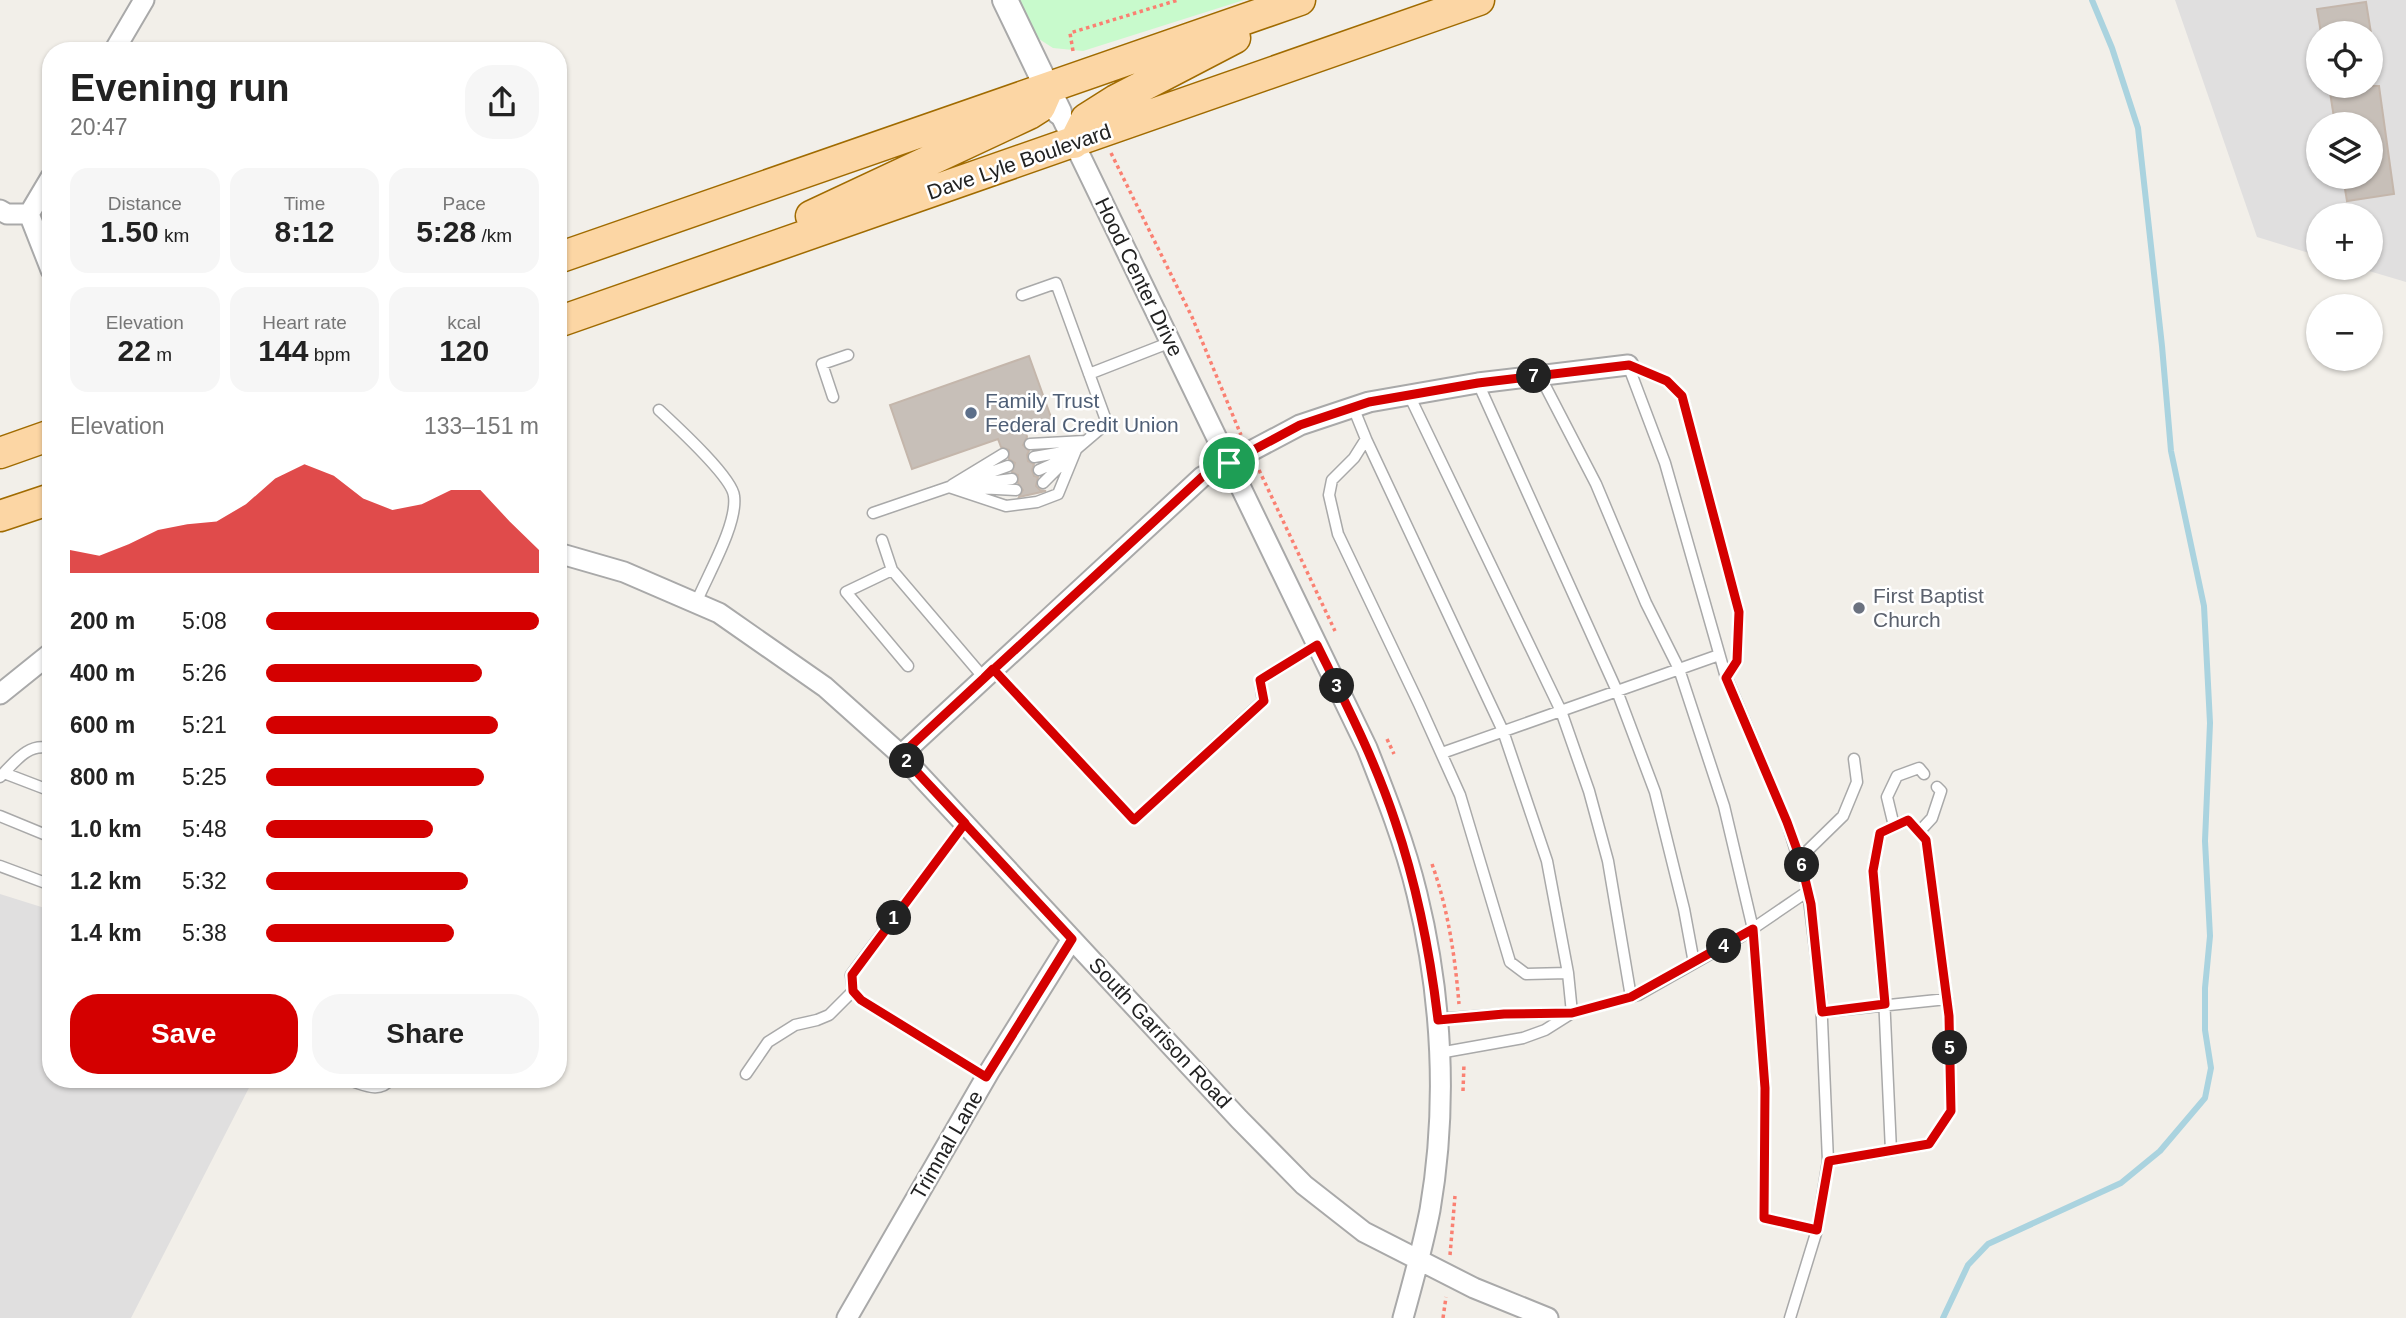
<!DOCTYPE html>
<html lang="en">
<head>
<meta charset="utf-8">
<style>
	:root { --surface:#fff; --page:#f6f6f6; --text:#222; --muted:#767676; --accent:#d40000 }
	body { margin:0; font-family:Helvetica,sans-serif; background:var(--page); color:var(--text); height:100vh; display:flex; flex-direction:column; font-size:26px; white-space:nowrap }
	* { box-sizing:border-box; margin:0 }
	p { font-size:23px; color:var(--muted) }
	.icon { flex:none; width:38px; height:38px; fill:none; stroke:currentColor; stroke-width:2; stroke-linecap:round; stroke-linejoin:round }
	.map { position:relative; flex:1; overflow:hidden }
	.drawer { position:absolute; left:42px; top:42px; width:525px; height:1046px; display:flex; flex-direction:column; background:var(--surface); border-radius:28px; box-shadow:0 2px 5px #0004 }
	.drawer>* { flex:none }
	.buttons { position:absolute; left:2306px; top:21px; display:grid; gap:14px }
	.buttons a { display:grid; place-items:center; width:77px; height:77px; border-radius:50%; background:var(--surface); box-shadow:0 2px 5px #0004; font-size:35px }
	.pin { position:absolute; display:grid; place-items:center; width:60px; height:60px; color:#fff; margin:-30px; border:4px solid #fff; border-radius:50%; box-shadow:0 2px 7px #0007 }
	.km { position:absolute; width:35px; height:35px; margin:-18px; border-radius:50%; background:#222; color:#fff; font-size:19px; line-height:35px; text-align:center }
	.round { display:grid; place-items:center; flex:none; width:74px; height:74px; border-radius:28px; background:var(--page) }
	.summary { display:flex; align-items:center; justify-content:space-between; height:119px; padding:0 28px }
	h1 { font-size:38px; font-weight:800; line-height:52px }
	.stats { display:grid; grid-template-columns:repeat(3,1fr); gap:10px; height:119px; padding:7px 28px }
	.stats div { display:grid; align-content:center; border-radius:18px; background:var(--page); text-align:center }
	.stats b { font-size:30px; font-weight:800 }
	.stats small { font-size:19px; font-weight:400 }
	.stats p { font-size:19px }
	.chart { height:196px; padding:14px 28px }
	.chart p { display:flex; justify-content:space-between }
	.chart svg { width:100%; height:126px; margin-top:7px; fill:var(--accent); opacity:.7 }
	.cta { display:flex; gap:14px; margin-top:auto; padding:14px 28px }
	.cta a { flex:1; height:80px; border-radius:28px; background:var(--accent); color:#fff; font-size:28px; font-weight:800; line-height:80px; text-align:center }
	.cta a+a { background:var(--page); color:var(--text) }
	ul { padding:0 28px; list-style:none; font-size:23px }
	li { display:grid; grid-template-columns:112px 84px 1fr; align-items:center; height:52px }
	li i { height:18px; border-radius:9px; background:var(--accent) }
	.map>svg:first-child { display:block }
</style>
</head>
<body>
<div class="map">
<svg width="2406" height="1318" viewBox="0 0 2406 1318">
	<rect width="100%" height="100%" fill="#f2efe9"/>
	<!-- residential -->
	<path fill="#e0dfdf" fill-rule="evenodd" d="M 2175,0 L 2406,0 L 2406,282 L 2359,268 L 2371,268 L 2371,215 L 2319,215 L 2319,256 L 2257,237 ZM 2319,33 L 2371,33 L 2371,86 L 2319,86 ZM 2319,124 L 2371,124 L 2371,177 L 2319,177 Z
		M 0,894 L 51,910 L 51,1080 L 253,1080 L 131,1318 L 0,1318 Z"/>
	<!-- park -->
	<path fill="#c8facc" d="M 1011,0 L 1244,0 L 1083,51 L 1053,48 L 1025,30 Z"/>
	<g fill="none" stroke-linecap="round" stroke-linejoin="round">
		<!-- stream -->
		<path stroke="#aad3df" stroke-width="6" d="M 1943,1318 L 1968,1265 L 1988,1244 L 2121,1183 L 2160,1151 L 2205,1098 L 2211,1068 L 2205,1030 L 2205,988 L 2210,936 L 2205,841 L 2210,723 L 2204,606 L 2171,451 L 2162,346 L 2138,128 L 2112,48 L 2092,0"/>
	</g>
	<!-- building -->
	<path fill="#c7bfb8" stroke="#c4b6ab" stroke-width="2" d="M 2366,2 L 2371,33 L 2321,33 L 2317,9 Z
		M 2329,86 L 2379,86 L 2394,194 L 2347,201 L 2343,177 L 2371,177 L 2371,124 L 2335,124 Z
		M 1029,356 L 1052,420 L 1025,429 L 1027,437 L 1023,445 L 1029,451 L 1027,455 L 1028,461 L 1034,464 L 1032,470 L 1034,476 L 1038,477 L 1036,486 L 1040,490 L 1046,491 L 1019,497 L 1023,490 L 1018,483 L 1018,475 L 1012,472 L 1015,463 L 1009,459 L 1009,450 L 1001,447 L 998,439 L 912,469 L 890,405 Z"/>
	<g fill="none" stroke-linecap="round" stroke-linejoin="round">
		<!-- service casing -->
		<g stroke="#a9a9a9" stroke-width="13">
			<path id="service" d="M 1022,295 L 1056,283 L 1107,423 L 1066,458 L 1039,470
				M 1628,365 L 1665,463 L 1725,674 L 1787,822 L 1808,891 L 1821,997 L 1828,1161
				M 1628,365 L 1667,381 L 1682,396 L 1739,612 L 1737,661 L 1726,678
				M 1089,374 L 1171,342
				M 1540,376 L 1596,484 L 1646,603 L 1679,669 L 1724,806 L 1753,929 L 1765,1088 L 1764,1218 L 1817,1230
				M 1478,383 L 1617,691 L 1655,792 L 1684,909 L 1694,963
				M 1409,395 L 1561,711 L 1589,791 L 1608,861 L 1631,997
				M 833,397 L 822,364 L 848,355
				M 1353,407 L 1366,439 L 1354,458 L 1332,480 L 1329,495 L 1338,534 L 1419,704 L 1460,795 L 1510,962 L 1526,974 L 1568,973 L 1572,1013
				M 659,410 C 675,425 732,477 734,496 C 738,524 707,576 696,603
				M 1366,439 L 1503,731 L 1547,861 L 1568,973
				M 1030,444 L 1085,441
				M 1034,457 L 1075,450
				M 969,480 L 1008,466
				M 1043,483 L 1066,460
				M 952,485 L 1003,454
				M 949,487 L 1006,506 L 1037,502 L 1058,494 L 1076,450
				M 977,488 L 1016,490
				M 873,513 L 949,487 L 1012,479
				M 882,540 L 892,570 L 984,678
				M 892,570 L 846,592 L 908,666
				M 993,669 L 1134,820 L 1263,701 L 1260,680 L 1317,645
				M 1442,753 L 1719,655
				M 4,773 L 51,791
				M 0,777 C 14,763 29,741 51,749
				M 0,816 L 51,837
				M 965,823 L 851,975 L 853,991 L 861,1000 L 986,1077
				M 1894,826 L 1887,797 L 1897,776 L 1919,768 L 1924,774
				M 1919,832 L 1932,818 L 1941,791 L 1937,787
				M 1800,858 L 1843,816 L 1857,782 L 1854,759
				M 0,866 L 51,885
				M 1822,1012 L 1947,999
				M 1438,1019 L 1504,1014 L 1572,1013 L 1638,995 L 1742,936 L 1808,891
				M 1439,1053 L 1523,1038 L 1545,1030 L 1572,1013
				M 746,1074 L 768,1042 L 795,1025 L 817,1020 L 829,1015 L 853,991
				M 348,1080 C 363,1084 379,1094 390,1080
				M 1790,1318 L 1817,1230 L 1828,1161 C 1862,1156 1896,1150 1929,1144 L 1951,1111 L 1949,1016 L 1926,840 L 1908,820 L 1880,833 L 1873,871 L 1884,996 L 1891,1151"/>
		</g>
		<!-- minor casing -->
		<g stroke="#a9a9a9" stroke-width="23">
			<path id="minor" d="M 114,51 L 144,0
				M 1059,112 L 1367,748 C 1386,796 1405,844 1417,894 C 1442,996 1448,1105 1430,1210 C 1423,1246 1413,1282 1403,1318
				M 0,210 L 7,214 L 29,214
				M 29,214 L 51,270
				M 29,214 L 51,177
				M 558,553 L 624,572 L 719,613 L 825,687 L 901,755 L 1239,1119 L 1304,1185 L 1364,1232 L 1474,1288 L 1548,1318
				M 0,694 L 51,653
				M 901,755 L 1202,477 L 1300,425 L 1369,402 L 1478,383 L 1628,365
				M 847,1318 L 989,1072 L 1072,939"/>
		</g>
		<!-- tertiary casing -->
		<g stroke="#a9a9a9" stroke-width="28">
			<path id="tertiary" d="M 1005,0 L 1059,112"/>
		</g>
		<!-- primary casing -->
		<g stroke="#a06b00" stroke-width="33">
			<path id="primary" d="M 1074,143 L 1086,119 L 1116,100 L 1235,38
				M 811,216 L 1029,114 L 1040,107 L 1047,91
				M 558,258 L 1300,0
				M 558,322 L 1479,0
				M 0,453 L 51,435
				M 0,516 L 51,499"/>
		</g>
		<!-- path -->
		<path stroke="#fa8072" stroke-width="3.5" stroke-dasharray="3.5 3.5" stroke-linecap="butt" d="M 1073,51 L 1070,33 L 1178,0
			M 1111,153 L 1192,317 L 1241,435
			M 1259,470 L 1335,631
			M 1387,739 L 1394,754
			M 1432,864 C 1448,909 1455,956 1459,1004
			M 1463,1091 L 1464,1064
			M 1450,1255 L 1455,1196
			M 1443,1318 L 1446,1297"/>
		<!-- service -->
		<use href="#service" stroke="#fff" stroke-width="10"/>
		<!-- minor -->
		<use href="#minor" stroke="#fff" stroke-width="19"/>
		<!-- tertiary -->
		<use href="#tertiary" stroke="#fff" stroke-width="24"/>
		<!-- primary -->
		<use href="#primary" stroke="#fcd6a4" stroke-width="30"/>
	</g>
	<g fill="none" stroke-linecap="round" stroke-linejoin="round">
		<!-- route casing -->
		<g stroke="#fff" stroke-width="14">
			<path id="route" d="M 1229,463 L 1202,477 L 901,755 L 965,823 L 852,975 L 853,991 L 861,1000 L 986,1077 L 1072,939 L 901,755 L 984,678 L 993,669 L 1134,820 L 1264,701 L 1260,680 L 1317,645 C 1345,702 1375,760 1395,821 C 1417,886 1430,952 1438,1020 L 1504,1014 L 1572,1013 L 1631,997 L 1753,929 L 1765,1088 L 1764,1218 L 1817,1230 L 1829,1161 L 1929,1144 L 1951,1111 L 1949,1016 L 1926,840 L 1908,820 L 1880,833 L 1873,871 L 1885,1004 L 1822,1012 L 1811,904 L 1800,858 L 1787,822 L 1726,678 L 1737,661 L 1739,612 L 1682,396 L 1667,381 L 1629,365 L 1478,383 L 1369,402 L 1300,425 L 1229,463"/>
		</g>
		<!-- route -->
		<use href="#route" stroke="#d40000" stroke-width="9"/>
	</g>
	<!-- markers -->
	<circle fill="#5c6f8a" stroke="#fff" stroke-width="2.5" cx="971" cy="413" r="7"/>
	<circle fill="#6b7280" stroke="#fff" stroke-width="2.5" cx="1859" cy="608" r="7"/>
	<g text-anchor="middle" stroke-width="5" stroke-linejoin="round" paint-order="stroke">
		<!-- street labels -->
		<g font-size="21" fill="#222" stroke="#fff">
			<text transform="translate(1019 162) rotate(-19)" y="7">Dave Lyle Boulevard</text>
			<text transform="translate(1139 277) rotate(64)" y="7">Hood Center Drive</text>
			<text transform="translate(1160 1033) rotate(47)" y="7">South Garrison Road</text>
			<text transform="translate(947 1145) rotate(-60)" y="7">Trimnal Lane</text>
		</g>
		<!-- service labels -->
		<g font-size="21" fill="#4e5e75" stroke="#fff" text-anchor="start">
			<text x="985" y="408">Family Trust<tspan x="985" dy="24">Federal Credit Union</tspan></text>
		</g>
		<!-- worship labels -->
		<g font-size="21" fill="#5b616d" stroke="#fff" text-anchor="start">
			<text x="1873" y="603">First Baptist<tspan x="1873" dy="24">Church</tspan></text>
		</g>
	</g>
</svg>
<div class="buttons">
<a><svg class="icon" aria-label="locate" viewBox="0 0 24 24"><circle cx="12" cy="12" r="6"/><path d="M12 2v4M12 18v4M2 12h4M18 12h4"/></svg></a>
<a><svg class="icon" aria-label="layers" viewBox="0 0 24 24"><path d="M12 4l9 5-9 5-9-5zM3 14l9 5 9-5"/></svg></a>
<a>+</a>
<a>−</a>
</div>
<div class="pin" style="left:1229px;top:463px;background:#1e9e55"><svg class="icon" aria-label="arrive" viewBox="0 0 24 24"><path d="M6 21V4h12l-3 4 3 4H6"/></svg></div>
<b class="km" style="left:894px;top:918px">1</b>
<b class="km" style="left:907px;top:761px">2</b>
<b class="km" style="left:1337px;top:686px">3</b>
<b class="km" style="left:1724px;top:946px">4</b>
<b class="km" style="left:1950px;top:1048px">5</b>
<b class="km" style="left:1802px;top:865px">6</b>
<b class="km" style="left:1534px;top:376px">7</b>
<section class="drawer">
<div class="summary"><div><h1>Evening run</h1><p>20:47</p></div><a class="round"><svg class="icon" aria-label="share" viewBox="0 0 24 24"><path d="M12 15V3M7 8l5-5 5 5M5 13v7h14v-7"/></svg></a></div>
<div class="stats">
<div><p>Distance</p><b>1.50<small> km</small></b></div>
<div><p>Time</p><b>8:12</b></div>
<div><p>Pace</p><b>5:28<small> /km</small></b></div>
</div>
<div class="stats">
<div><p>Elevation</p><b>22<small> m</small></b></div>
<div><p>Heart rate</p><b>144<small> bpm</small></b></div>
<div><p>kcal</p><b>120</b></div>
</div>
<div class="chart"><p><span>Elevation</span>133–151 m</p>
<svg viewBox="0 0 160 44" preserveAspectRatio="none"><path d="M0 44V36L10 38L20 34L30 29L40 27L50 26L60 20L70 11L80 6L90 10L100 18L110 22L120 20L130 15L140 15L150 26L160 36V44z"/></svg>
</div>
<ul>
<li><b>200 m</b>5:08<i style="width:100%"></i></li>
<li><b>400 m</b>5:26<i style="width:79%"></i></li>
<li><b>600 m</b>5:21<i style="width:85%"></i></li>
<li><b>800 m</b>5:25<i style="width:80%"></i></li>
<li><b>1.0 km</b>5:48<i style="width:61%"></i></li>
<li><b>1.2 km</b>5:32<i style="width:74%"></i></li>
<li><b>1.4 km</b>5:38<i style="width:69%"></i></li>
</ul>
<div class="cta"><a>Save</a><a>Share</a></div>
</section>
</div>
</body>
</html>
